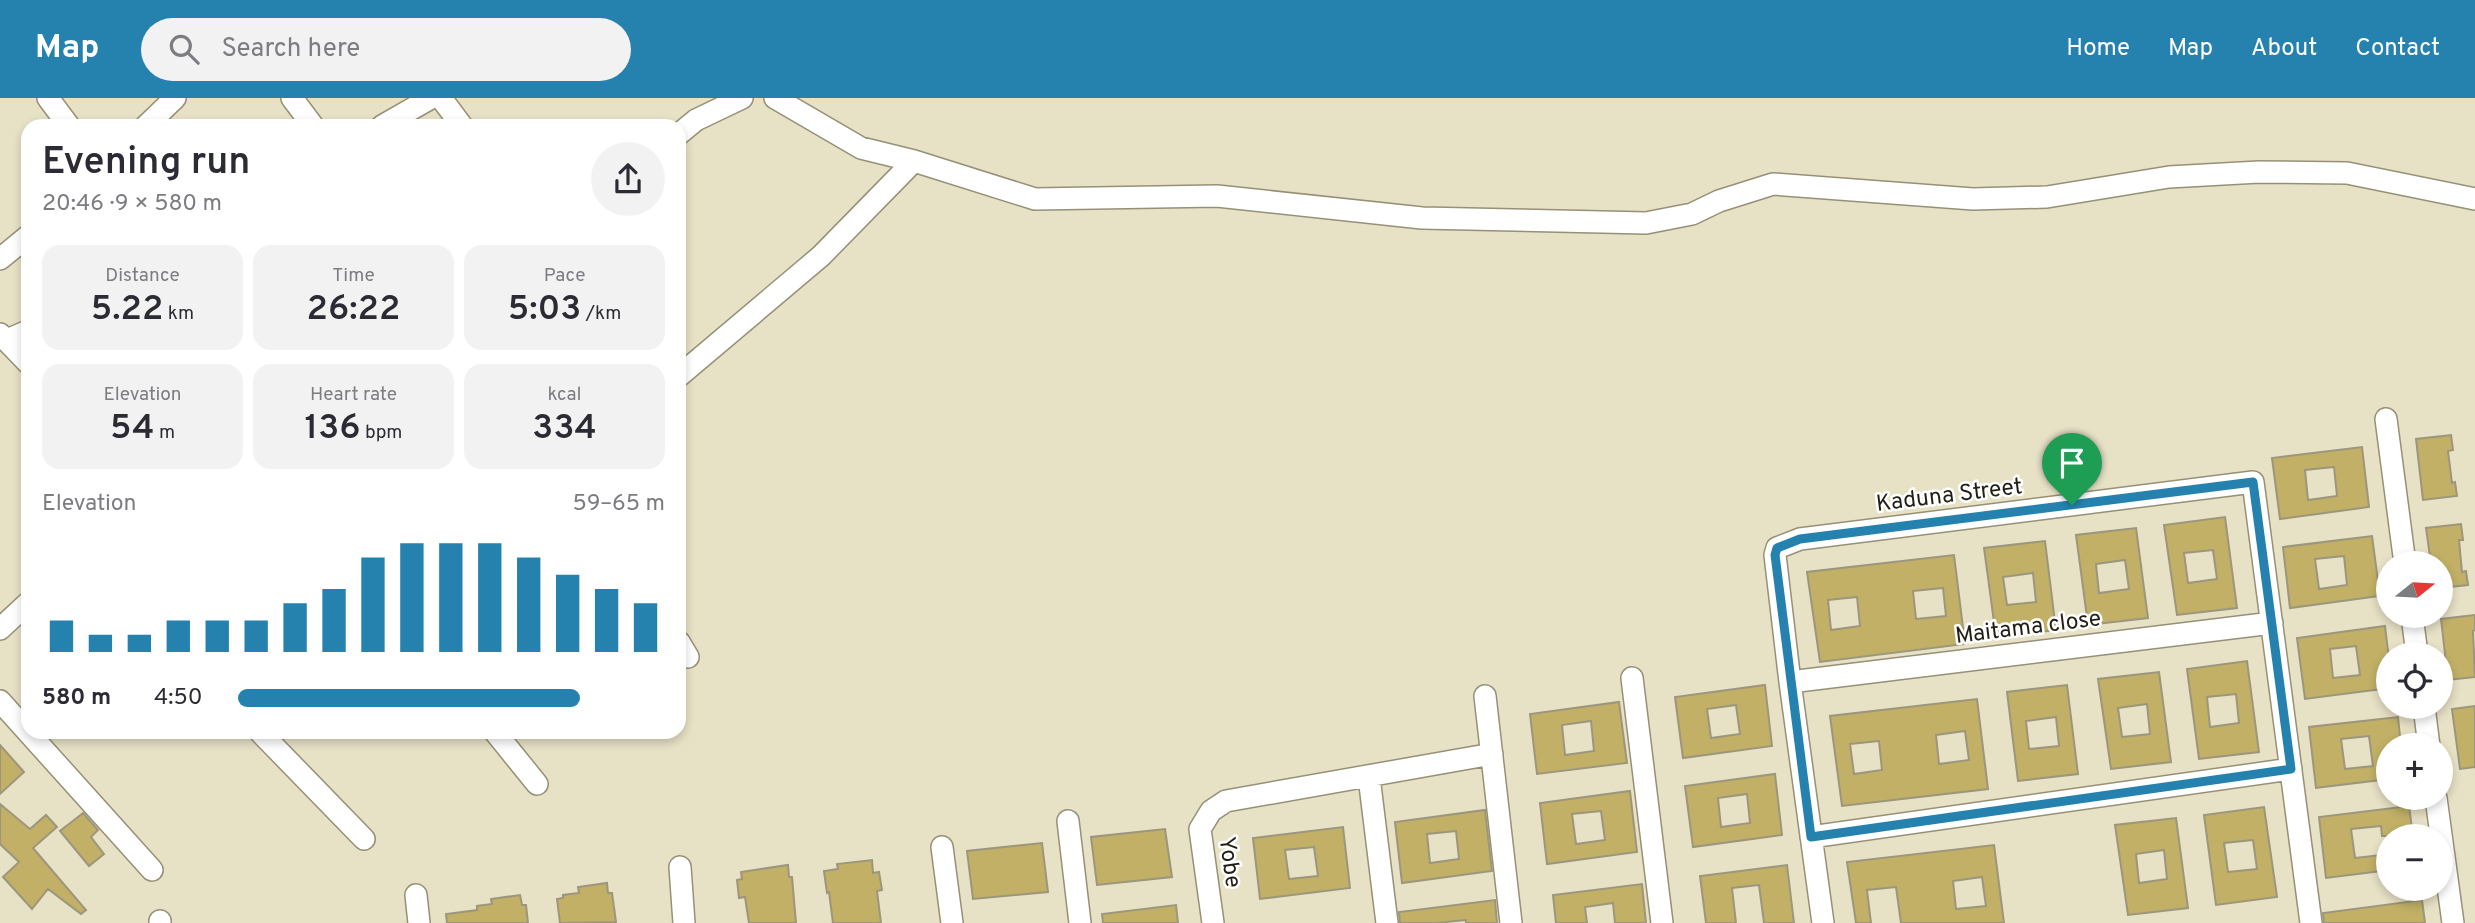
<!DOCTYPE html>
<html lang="en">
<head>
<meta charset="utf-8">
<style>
	:root { --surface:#fff; --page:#f2f2f3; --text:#2b2b33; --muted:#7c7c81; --accent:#2582af }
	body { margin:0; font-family:Overpass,sans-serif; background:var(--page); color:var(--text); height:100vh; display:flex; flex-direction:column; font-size:26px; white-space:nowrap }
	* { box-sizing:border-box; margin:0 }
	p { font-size:23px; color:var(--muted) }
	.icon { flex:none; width:38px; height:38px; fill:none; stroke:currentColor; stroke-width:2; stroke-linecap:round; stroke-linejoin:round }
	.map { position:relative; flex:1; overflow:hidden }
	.sheet { position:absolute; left:21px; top:21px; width:665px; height:620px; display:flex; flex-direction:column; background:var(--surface); border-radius:21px; box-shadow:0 4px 10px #0003 }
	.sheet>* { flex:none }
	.needle { width:46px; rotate:72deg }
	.controls { position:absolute; left:2376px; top:453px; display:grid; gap:14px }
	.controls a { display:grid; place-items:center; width:77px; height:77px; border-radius:50%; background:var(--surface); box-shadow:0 4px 10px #0003; font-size:35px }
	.pin { position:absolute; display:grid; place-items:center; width:60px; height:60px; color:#fff; margin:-72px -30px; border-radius:50% 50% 50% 0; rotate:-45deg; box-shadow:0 0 7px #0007 }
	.pin .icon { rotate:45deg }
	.round { display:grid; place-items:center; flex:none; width:74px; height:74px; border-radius:37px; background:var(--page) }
	.head { display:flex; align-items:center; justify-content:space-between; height:119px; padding:0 21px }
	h1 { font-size:38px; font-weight:600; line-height:52px }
	.stats { display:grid; grid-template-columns:repeat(3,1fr); gap:10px; height:119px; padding:7px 21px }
	.stats div { display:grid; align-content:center; border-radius:18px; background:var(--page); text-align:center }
	.stats b { font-size:35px; font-weight:600 }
	.stats small { font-size:19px; font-weight:400 }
	.stats p { font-size:19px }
	.chart { height:196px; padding:14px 21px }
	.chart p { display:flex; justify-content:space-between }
	.chart svg { width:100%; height:126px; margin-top:7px; stroke:var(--accent); stroke-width:6 }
	ul { padding:0 21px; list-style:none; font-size:23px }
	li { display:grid; grid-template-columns:112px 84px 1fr; align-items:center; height:52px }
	li i { height:18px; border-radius:9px; background:var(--accent) }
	header { display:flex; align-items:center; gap:42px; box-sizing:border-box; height:98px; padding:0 35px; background:var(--accent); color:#fff }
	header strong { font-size:33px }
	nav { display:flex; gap:38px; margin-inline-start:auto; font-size:24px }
	.search { width:490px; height:63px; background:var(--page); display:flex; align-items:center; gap:18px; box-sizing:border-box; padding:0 24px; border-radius:38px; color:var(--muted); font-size:26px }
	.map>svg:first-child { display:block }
</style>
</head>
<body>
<header>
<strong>Map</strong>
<div class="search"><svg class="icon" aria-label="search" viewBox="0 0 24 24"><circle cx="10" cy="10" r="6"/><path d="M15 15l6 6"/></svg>Search here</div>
<nav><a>Home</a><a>Map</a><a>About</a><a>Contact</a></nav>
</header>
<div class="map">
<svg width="2475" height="825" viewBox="0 0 2475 825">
	<rect width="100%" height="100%" fill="#e7e1c6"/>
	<!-- building -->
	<path fill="#c1b066" stroke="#9c967c" stroke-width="2" fill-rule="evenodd" d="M 2451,337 L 2453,352 L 2448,353 L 2452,385 L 2455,384 L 2457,398 L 2423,402 L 2416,341 Z
		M 2362,349 L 2369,409 L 2280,421 L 2272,360 ZM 2334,369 L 2337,398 L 2308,402 L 2305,372 Z
		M 2225,419 L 2237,510 L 2177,517 L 2164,427 ZM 2213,452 L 2217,481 L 2188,485 L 2184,455 Z
		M 2461,426 L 2463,442 L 2459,442 L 2462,474 L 2466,473 L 2468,487 L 2441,490 L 2441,466 L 2431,466 L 2426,430 Z
		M 2136,430 L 2148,520 L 2088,527 L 2076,437 ZM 2125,462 L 2129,491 L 2099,495 L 2096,466 Z
		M 2372,438 L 2380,498 L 2290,510 L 2283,449 ZM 2344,458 L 2347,487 L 2319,491 L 2315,461 Z
		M 2045,443 L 2056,532 L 1996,539 L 1984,450 ZM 2033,475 L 2036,504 L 2007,507 L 2003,479 Z
		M 1954,457 L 1965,546 L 1820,564 L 1807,474 ZM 1943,490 L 1946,518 L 1916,521 L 1913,493 ZM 1857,499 L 1860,528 L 1831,532 L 1828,502 Z
		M 2475,517 L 2475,532 L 2473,533 L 2475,579 L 2448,582 L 2441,521 Z
		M 2385,528 L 2389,561 L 2389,590 L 2305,601 L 2297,540 ZM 2356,548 L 2360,577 L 2333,580 L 2330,551 Z
		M 2247,563 L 2259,654 L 2199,661 L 2187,571 ZM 2236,596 L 2239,625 L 2210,629 L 2207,599 Z
		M 2159,574 L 2171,664 L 2111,671 L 2098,581 ZM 2147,606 L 2150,636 L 2122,639 L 2118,610 Z
		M 1765,587 L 1772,648 L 1683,660 L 1675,599 ZM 1736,607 L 1740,636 L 1711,640 L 1707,611 Z
		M 2067,587 L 2078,676 L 2018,683 L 2007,594 ZM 2056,619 L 2059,648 L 2029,651 L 2026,623 Z
		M 1977,601 L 1988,691 L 1842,708 L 1830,618 ZM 1965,633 L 1969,662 L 1939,666 L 1936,637 ZM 1879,643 L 1882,672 L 1854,676 L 1850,646 Z
		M 1619,604 L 1627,665 L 1537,676 L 1530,616 ZM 1591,623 L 1594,653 L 1565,657 L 1562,627 Z
		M 2475,608 L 2475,669 L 2460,671 L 2452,611 Z
		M 2398,619 L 2401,648 L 2389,648 L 2389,681 L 2316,690 L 2309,629 ZM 2369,638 L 2373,668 L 2345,671 L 2341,641 Z
		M 0,647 L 24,674 L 0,696 Z
		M 1775,676 L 1782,737 L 1693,749 L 1685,688 ZM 1747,696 L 1750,725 L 1721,729 L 1718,700 Z
		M 1630,693 L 1637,754 L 1547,766 L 1540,705 ZM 1601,713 L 1605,742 L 1576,746 L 1572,716 Z
		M 0,706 L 30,731 L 46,717 L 57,729 L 33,750 L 86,812 L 81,816 L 48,791 L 32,811 L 3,779 L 19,764 L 0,746 Z
		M 2409,708 L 2413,738 L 2382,738 L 2381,728 L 2351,731 L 2355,760 L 2389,756 L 2389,772 L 2326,780 L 2319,719 Z
		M 2264,709 L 2277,799 L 2216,807 L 2204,717 ZM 2253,742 L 2257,771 L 2228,774 L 2224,745 Z
		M 1485,712 L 1492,773 L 1402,785 L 1395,724 ZM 1456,733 L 1459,761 L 1430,765 L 1427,736 Z
		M 83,715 L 98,732 L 91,739 L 104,756 L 89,768 L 60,733 Z
		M 2176,720 L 2188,810 L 2128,817 L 2115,727 ZM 2164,752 L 2167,781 L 2139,785 L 2136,756 Z
		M 1343,729 L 1350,790 L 1260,801 L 1253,740 ZM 1314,749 L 1318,778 L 1289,781 L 1285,752 Z
		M 1165,731 L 1172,779 L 1097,787 L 1091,739 Z
		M 1042,745 L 1048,794 L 973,801 L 967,753 Z
		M 1994,747 L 2004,825 L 1901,825 L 1896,789 L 1867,792 L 1871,825 L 1856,825 L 1847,764 ZM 1982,779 L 1986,808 L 1956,811 L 1953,783 Z
		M 872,762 L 873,775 L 879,774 L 882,792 L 877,793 L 881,825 L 833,825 L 829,794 L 827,795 L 824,773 L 838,771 L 837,766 Z
		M 788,767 L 789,779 L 792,779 L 796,825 L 749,825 L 745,799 L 739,800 L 737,782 L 742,781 L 741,774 Z
		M 1787,767 L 1794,825 L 1764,825 L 1759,787 L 1732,790 L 1736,825 L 1706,825 L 1700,778 Z
		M 607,785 L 608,795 L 612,795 L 616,824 L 560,825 L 557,801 L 563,800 L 563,797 L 579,795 L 578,789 Z
		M 1642,786 L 1646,825 L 1615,825 L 1613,805 L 1585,809 L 1587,825 L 1556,825 L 1553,797 Z
		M 520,797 L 522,807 L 526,807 L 528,825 L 447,825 L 446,816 L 477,812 L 477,808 L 492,806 L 491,801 Z
		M 1495,802 L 1497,825 L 1466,825 L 1466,822 L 1436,825 L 1400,825 L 1399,814 Z
		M 2422,802 L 2425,825 L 2324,825 L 2323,815 Z
		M 1176,807 L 1178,825 L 1103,825 L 1102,816 Z"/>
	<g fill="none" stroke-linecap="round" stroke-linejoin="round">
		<!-- street casing -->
		<g stroke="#969077" stroke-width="24">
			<path id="street" d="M 48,0 L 69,28
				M 292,0 L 313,28
				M 441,0 L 462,28
				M 775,0 L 861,50 L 914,63 L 1035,101 L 1217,98 L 1422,120 L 1646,125 L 1692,116 L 1719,103 L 1773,86 L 1973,101 L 2047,99 L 2169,79 L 2259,74 L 2347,75 L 2475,101
				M 146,28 L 175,0
				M 382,28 L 431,0
				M 679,36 L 696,22 L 742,0
				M 0,161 L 28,138
				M 0,236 L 28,265
				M 7,242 L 28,233
				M 679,278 L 821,158 L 914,63
				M 2386,321 L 2405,466
				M 2412,518 L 2417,556
				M 0,531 L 28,505
				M 679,544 L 688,559
				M 1632,580 L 1662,825
				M 1790,584 L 2272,525
				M 1485,598 L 1511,825
				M 0,603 L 152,772
				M 2424,609 L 2429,648
				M 260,634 L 364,741
				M 495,634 L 537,686
				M 1369,679 L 1387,825
				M 2436,700 L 2453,825
				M 1068,723 L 1080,825
				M 1811,739 L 2291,671
				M 942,749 L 952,825
				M 680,769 L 684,825
				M 416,797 L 419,825
				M 160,823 L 160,825
				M 1213,825 L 1200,731 L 1211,713 L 1226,703 L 1492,656
				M 1823,825 L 1790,584 L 1775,457 L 1777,450 L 1800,441 L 2253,384 L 2311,825"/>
		</g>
		<!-- street -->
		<use href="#street" stroke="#fff" stroke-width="21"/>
	</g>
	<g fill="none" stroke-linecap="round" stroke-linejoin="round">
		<!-- route casing -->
		<g stroke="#fff" stroke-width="14">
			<path id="route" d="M 2253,384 L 2291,671 L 1811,739 L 1775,457 L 1777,450 L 1800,441 Z"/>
		</g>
		<!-- route -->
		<use href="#route" stroke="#2582af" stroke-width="9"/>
	</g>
	<g text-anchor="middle" stroke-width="5" stroke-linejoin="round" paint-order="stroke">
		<!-- street labels -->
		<g font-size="23" fill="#211f15" stroke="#fff">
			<text transform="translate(1949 396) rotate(-7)" y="8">Kaduna Street</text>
			<text transform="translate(2028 528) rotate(-7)" y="8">Maitama close</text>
			<text transform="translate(1231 764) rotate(82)" y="8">Yobe</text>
		</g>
	</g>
</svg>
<div class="controls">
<a><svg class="needle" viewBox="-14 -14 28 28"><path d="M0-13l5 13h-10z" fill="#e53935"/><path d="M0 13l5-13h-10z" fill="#7c7c81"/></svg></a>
<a><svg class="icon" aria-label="locate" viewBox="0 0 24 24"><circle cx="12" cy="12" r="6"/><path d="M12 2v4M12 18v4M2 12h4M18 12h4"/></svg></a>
<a>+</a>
<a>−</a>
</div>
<div class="pin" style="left:2072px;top:407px;background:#1e9e55"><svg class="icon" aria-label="arrive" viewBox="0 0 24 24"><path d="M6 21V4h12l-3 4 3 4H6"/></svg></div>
<section class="sheet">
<div class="head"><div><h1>Evening run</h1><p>20:46 · 9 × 580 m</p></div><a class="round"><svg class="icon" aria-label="share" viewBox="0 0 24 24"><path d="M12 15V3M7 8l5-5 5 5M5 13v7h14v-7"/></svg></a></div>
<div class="stats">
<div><p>Distance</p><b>5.22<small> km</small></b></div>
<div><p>Time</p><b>26:22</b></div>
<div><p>Pace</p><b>5:03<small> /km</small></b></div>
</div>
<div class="stats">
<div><p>Elevation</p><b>54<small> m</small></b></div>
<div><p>Heart rate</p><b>136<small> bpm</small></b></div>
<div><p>kcal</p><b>334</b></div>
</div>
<div class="chart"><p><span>Elevation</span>59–65 m</p>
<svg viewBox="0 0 160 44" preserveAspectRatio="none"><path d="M5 44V33M15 44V38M25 44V38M35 44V33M45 44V33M55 44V33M65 44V27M75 44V22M85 44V11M95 44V6M105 44V6M115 44V6M125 44V11M135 44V17M145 44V22M155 44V27"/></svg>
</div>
<ul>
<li><b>580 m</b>4:50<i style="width:80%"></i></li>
</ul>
</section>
</div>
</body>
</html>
